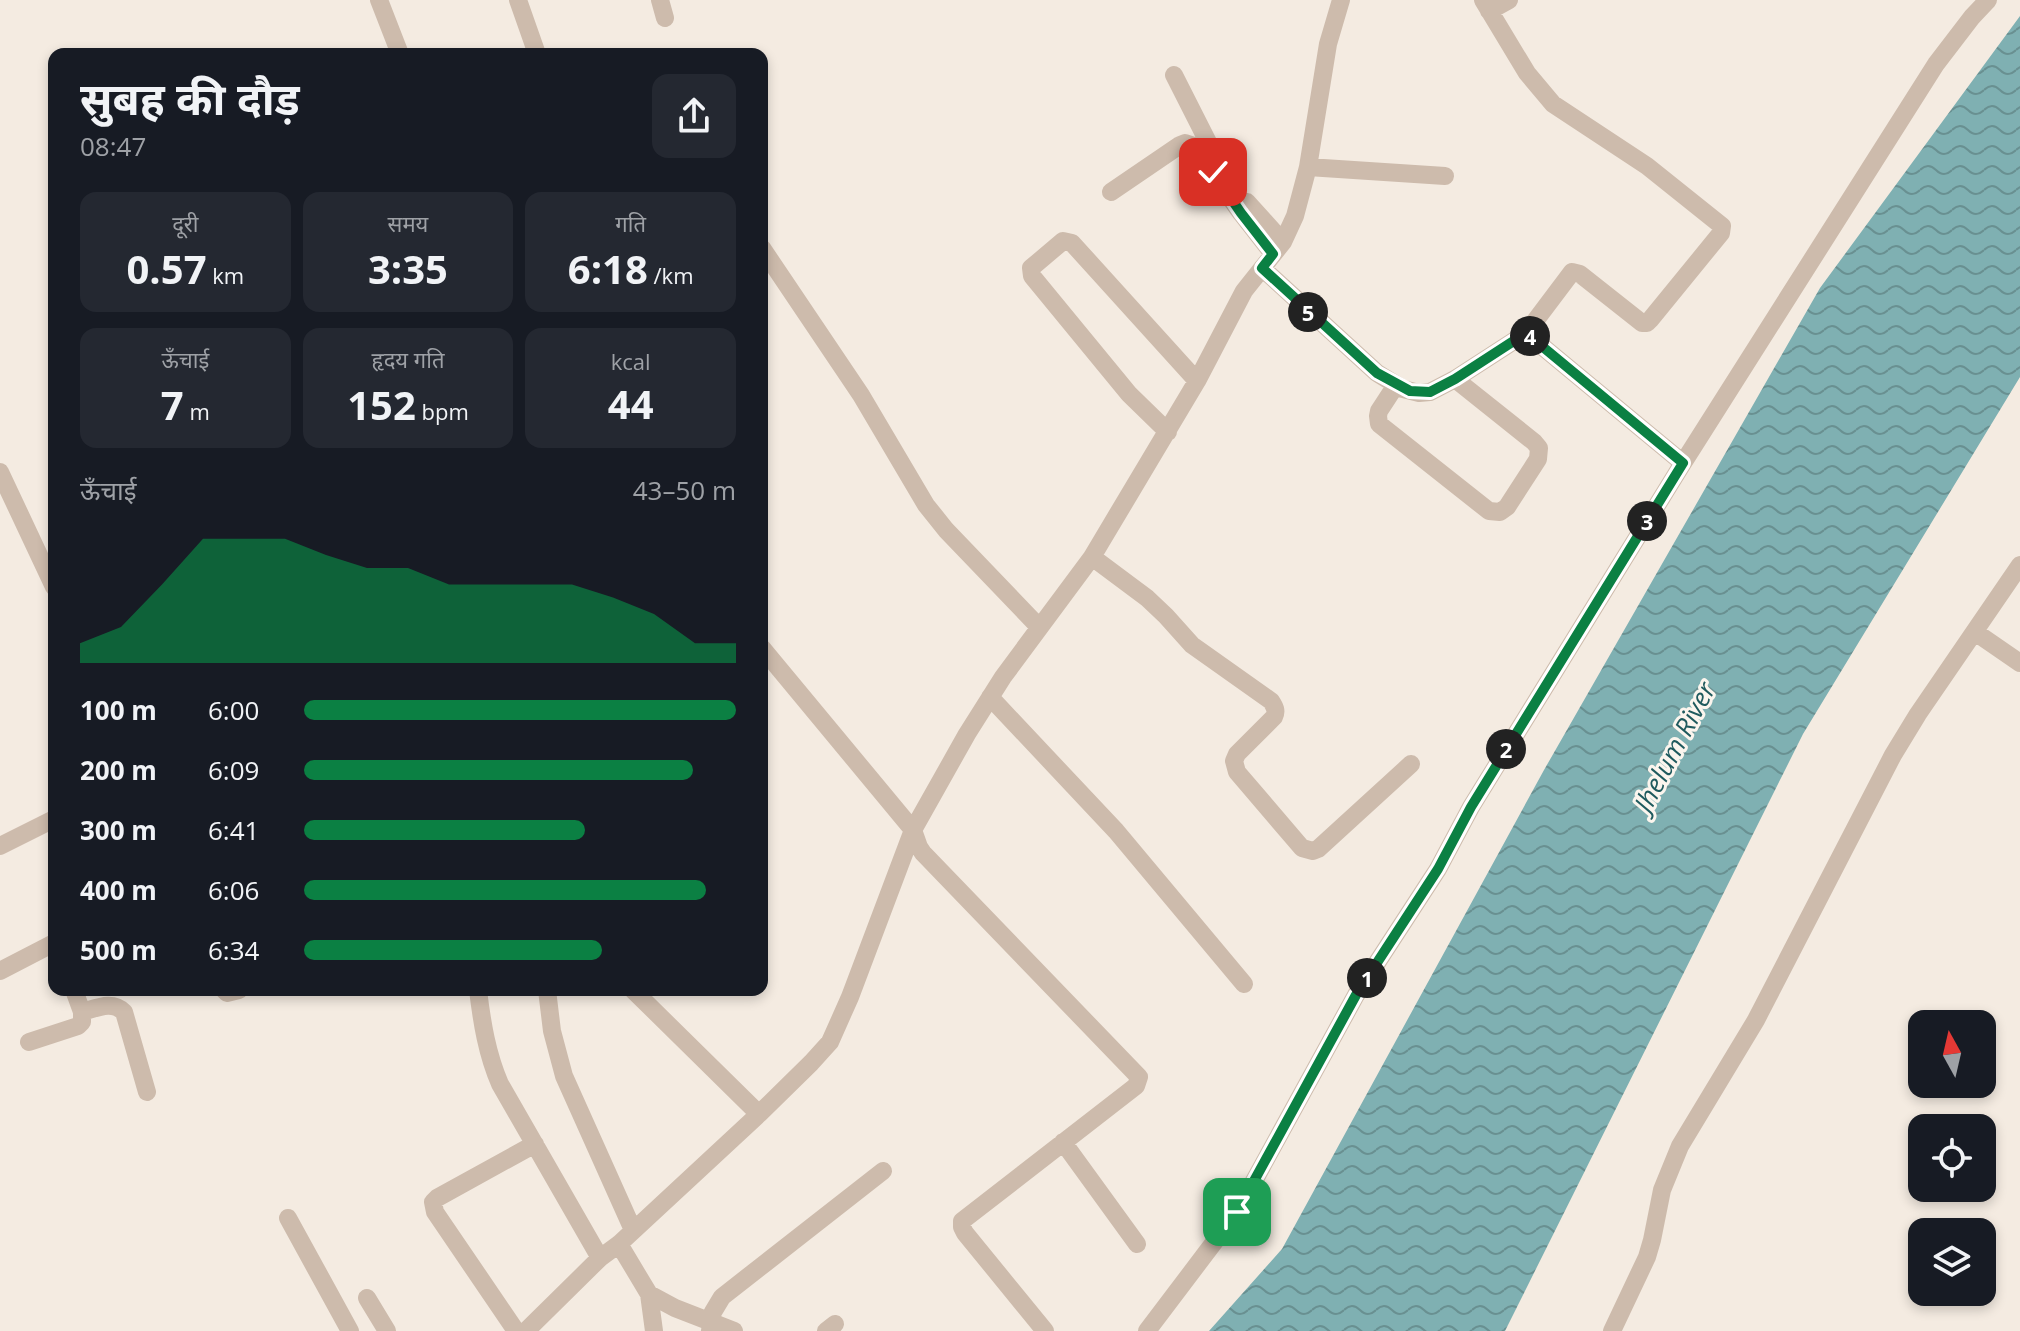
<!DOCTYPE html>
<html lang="hi">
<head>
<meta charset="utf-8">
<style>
	:root { --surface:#171b24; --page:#242831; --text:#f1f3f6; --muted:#9ea1a6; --accent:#0b8043 }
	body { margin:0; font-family:"Open Sans","Noto Sans Devanagari",sans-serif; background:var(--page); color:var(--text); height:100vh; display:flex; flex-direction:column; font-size:30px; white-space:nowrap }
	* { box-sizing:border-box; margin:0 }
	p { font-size:26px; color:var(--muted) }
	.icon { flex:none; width:44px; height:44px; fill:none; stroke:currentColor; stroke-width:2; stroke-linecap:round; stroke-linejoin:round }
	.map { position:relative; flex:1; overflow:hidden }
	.panel { position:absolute; left:48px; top:48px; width:720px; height:948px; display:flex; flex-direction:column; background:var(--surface); border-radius:16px; box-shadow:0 4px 12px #0003 }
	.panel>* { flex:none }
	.needle { width:52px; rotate:352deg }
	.fabs { position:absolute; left:1908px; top:1010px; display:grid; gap:16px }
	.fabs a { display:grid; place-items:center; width:88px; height:88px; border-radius:16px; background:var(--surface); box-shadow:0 4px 12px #0003; font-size:40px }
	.pin { position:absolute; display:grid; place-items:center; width:68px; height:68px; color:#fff; margin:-34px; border-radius:16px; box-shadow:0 4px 12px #0006 }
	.km { position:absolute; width:40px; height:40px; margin:-20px; border-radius:50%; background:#222; color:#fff; font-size:22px; line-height:40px; text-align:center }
	.round { display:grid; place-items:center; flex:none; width:84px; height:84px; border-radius:16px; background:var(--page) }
	.headline { display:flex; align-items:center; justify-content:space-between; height:136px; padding:0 32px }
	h1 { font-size:44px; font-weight:700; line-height:60px }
	.figures { display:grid; grid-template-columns:repeat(3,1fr); gap:12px; height:136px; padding:8px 32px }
	.figures div { display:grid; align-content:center; border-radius:16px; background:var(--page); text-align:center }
	.figures b { font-size:40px; font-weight:700 }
	.figures small { font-size:22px; font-weight:400 }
	.figures p { font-size:22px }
	.chart { height:224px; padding:16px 32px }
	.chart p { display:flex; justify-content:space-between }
	.chart svg { width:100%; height:144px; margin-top:8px; fill:var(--accent); opacity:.7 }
	ul { padding:0 32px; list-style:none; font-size:26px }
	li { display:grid; grid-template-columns:128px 96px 1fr; align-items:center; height:60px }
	li i { height:20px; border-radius:10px; background:var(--accent) }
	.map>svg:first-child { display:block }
</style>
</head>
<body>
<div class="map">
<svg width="2020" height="1331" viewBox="0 0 2020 1331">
	<defs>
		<pattern id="water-waves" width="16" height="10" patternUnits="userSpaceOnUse" patternTransform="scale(2)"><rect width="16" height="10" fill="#7fb0b2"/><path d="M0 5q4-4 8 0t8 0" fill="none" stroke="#699091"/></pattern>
	</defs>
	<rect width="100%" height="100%" fill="#f4ebe1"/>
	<!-- water -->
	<path fill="url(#water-waves)" d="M 2020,16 L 2020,377 L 1803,734 L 1505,1331 L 1209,1331 L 1282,1249 L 1544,770 L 1820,288 Z"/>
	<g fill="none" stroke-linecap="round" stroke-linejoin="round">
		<!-- street -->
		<path stroke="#cdbbac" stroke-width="18" d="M 379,0 L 400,54
			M 518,0 L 537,54
			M 660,0 L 665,18
			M 1489,11 L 1509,0
			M 1174,75 L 1212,150 L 1228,174
			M 1308,167 L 1445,176
			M 1111,192 L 1180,145 L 1185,143 L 1194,146 L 1241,213 L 1273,254
			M 1247,202 L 1283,242
			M 762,248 L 861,395 L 926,505 L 946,530 L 1039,627
			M 1262,268 L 1377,373 L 1403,389 L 1419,393 L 1430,392 L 1455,379 L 1526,333 L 1572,272 L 1580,274 L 1642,323 L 1647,323 L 1650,320 L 1721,233 L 1722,226 L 1647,166 L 1553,104 L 1527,73 L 1483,0
			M 1526,333 L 1683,463
			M 1396,385 L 1379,411 L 1378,416 L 1379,424 L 1489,511 L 1500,512 L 1507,507 L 1538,459 L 1539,448 L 1534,442 L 1455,379
			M 1168,432 L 1129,394 L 1032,276 L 1031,268 L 1063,241 L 1072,243 L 1197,381
			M 0,472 L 54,587
			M 1092,557 L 1147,598 L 1166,616 L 1192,645 L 1271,701 C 1275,707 1277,711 1274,717 L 1237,754 L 1234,761 L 1237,772 L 1302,848 L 1313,851 L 1318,849 L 1411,764
			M 1975,632 L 2020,663
			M 762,648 L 913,830 L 919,847 L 923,853 L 1139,1077 L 1136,1086 L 962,1221 L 962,1227 L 965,1233 L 1045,1331
			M 990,697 L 1116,831 L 1244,984
			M 0,846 L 54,819
			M 0,971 L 54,943
			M 224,990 L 227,993 L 239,990
			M 478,990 C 482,1023 487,1054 500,1084 L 600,1258
			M 547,990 L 552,1031 L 564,1076 L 633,1230
			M 633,990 L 759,1114
			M 82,1012 C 97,1008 112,1000 124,1012 L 147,1092
			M 29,1042 L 78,1026 L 82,1022 L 82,1012 L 74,990
			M 1063,1142 L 1137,1244
			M 288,1218 L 350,1331
			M 619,1244 L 649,1294 L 654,1331
			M 649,1294 L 675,1308 L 734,1331
			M 367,1298 L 387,1331
			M 516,1331 L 435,1212 L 433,1202 L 437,1198 L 535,1144
			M 526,1331 L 600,1258 L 619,1244 L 759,1114 L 811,1063 L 830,1042 L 850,997 L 913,830 L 967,734 L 1003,677 L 1092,557 L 1197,381 L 1244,291 L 1283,242 L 1295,216 L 1308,167 L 1328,44 L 1341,0
			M 710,1331 L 713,1312 L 722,1297 L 883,1171
			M 826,1331 L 835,1324
			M 1147,1331 L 1237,1212 L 1356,995 L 1438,869 L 1471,807 L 1683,463 L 1936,64 L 1972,17 L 1988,0
			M 1612,1331 L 1647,1257 L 1652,1240 L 1662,1190 L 1680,1146 L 1756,1020 L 1893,755 L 1918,714 L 2020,565"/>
	</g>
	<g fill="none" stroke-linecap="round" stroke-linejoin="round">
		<!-- route casing -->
		<g stroke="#fff" stroke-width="16">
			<path id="route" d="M 1213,172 L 1241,213 L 1273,254 L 1262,268 L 1377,373 L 1410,391 L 1430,392 L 1455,379 L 1526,333 L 1683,463 L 1471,807 L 1438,869 L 1356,995 L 1237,1212"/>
		</g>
		<!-- route -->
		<use href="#route" stroke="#0b8043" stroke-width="10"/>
	</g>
	<g text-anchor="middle" stroke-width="6" stroke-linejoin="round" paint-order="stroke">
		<!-- water labels -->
		<g font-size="26" font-style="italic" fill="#1f5a5e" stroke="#fbf5ee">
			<text transform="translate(1675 747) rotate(-62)" y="9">Jhelum River</text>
		</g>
	</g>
</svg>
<div class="fabs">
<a><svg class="needle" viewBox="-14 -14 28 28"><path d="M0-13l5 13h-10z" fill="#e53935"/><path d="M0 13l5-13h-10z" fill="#9ea1a6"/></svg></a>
<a><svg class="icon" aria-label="locate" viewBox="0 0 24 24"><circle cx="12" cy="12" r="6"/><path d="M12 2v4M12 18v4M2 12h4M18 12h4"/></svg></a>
<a><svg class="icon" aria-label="layers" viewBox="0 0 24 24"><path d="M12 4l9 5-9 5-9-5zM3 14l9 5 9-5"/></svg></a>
</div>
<div class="pin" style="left:1237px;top:1212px;background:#1e9e55"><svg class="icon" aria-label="arrive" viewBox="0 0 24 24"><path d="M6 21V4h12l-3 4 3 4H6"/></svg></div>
<div class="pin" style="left:1213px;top:172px;background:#d93025"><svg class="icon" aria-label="check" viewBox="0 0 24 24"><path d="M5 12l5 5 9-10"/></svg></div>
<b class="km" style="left:1367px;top:978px">1</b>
<b class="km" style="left:1506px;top:749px">2</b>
<b class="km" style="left:1647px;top:521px">3</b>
<b class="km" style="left:1530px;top:336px">4</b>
<b class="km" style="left:1308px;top:312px">5</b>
<section class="panel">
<div class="headline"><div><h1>सुबह की दौड़</h1><p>08:47</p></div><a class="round"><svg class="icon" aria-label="share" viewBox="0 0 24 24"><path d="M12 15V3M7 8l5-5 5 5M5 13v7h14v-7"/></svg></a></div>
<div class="figures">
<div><p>दूरी</p><b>0.57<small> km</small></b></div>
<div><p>समय</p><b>3:35</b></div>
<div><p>गति</p><b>6:18<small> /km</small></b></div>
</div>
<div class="figures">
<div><p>ऊँचाई</p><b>7<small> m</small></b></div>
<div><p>हृदय गति</p><b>152<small> bpm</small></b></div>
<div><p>kcal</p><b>44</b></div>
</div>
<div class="chart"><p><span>ऊँचाई</span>43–50 m</p>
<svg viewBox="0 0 160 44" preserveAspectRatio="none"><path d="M0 44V38L10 33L20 20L30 6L40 6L50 6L60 11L70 15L80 15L90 20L100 20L110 20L120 20L130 24L140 29L150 38L160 38V44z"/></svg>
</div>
<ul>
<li><b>100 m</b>6:00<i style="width:100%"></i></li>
<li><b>200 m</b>6:09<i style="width:90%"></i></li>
<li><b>300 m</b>6:41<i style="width:65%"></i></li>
<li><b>400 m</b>6:06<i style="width:93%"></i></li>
<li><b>500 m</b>6:34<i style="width:69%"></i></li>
</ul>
</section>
</div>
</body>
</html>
